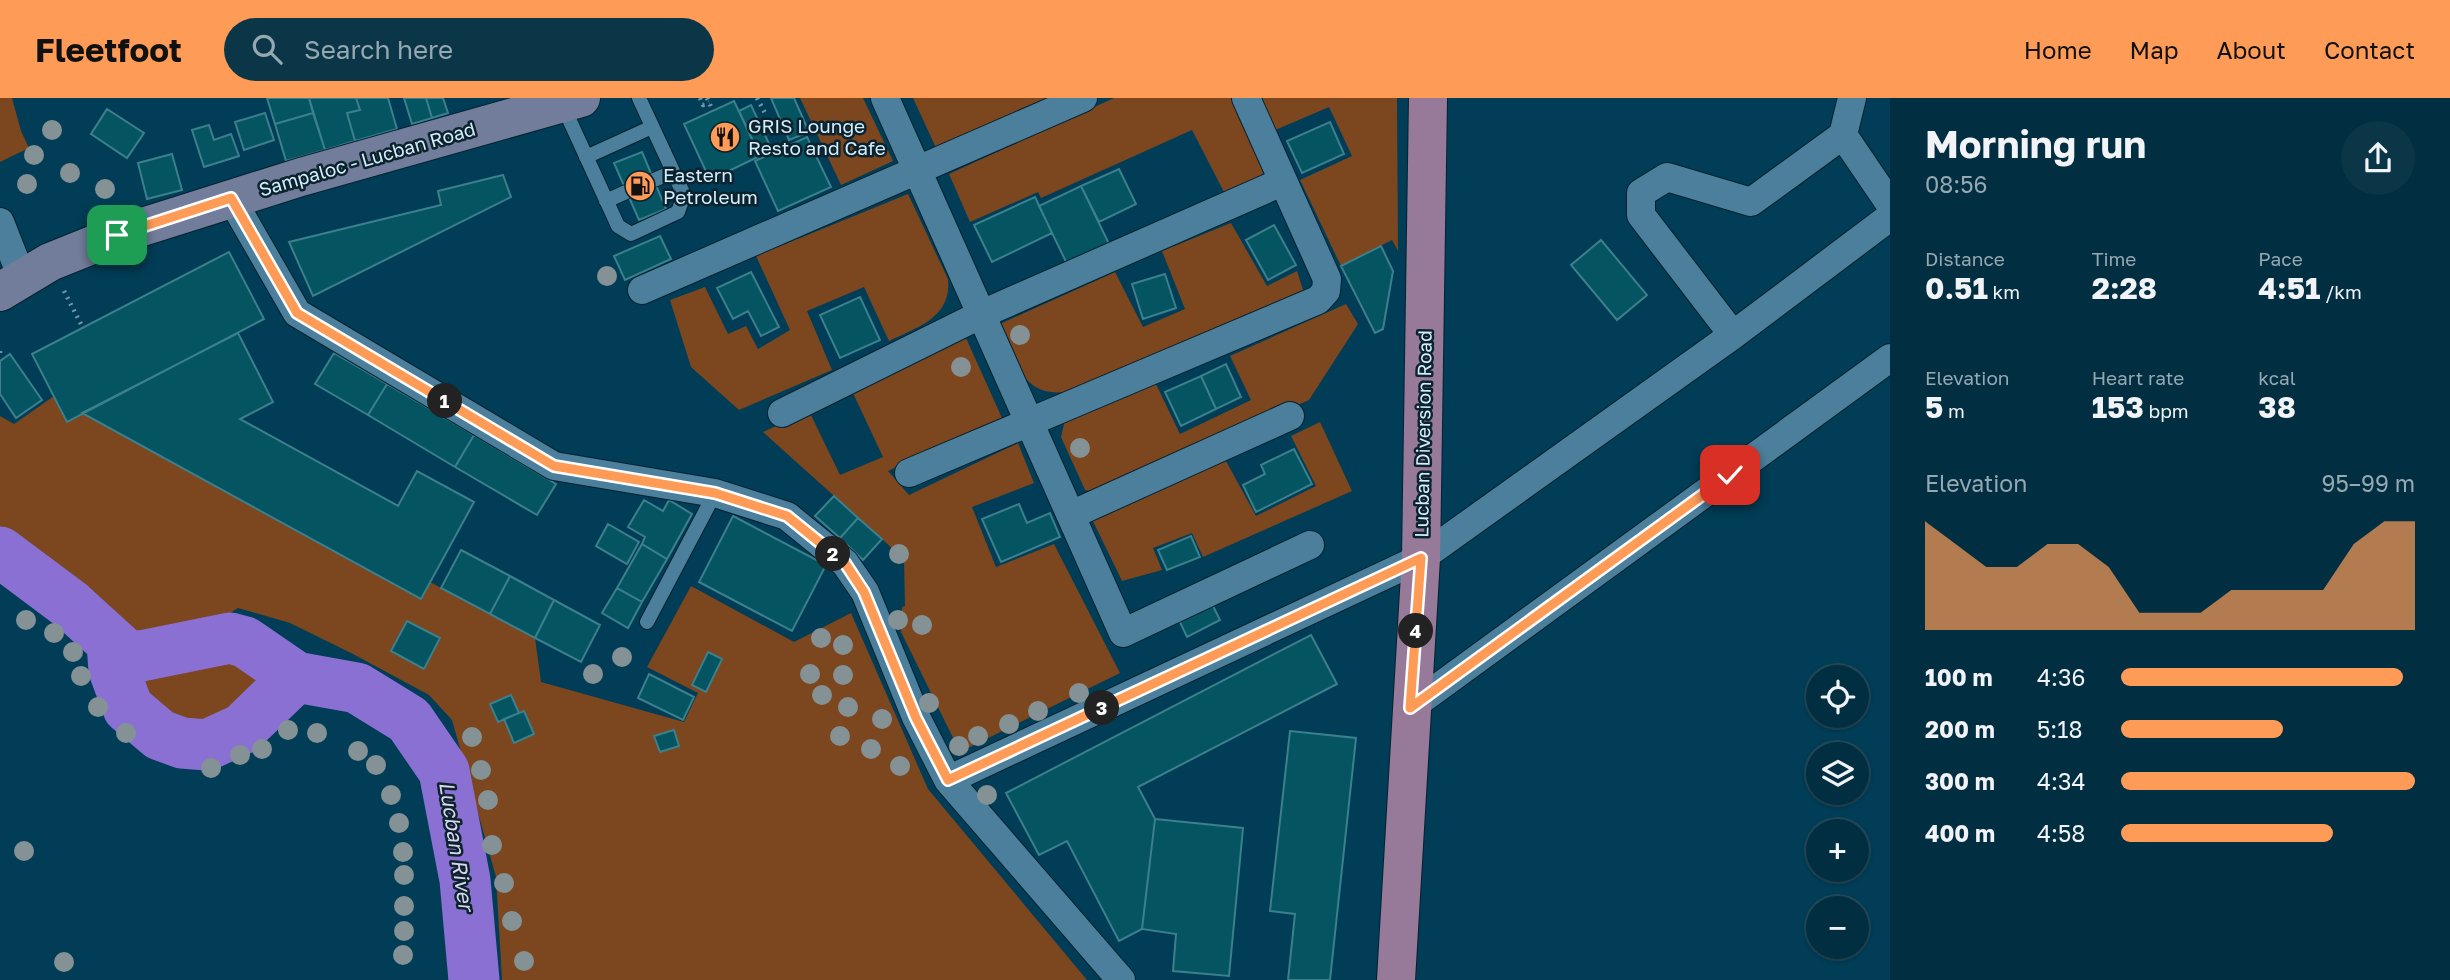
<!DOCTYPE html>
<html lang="en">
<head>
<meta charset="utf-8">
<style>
	:root { --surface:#012e40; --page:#0b3647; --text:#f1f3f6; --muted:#96a8b1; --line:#234a59; --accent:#fe9c57 }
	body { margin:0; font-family:"Golos Text",sans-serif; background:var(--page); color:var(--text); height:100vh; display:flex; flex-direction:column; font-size:26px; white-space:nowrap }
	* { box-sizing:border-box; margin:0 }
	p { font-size:23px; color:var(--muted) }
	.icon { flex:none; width:38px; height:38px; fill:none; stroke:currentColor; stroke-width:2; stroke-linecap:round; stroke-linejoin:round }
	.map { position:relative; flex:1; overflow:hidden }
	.panel { display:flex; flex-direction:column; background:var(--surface); width:560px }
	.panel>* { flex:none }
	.controls { position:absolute; left:1806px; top:567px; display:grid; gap:14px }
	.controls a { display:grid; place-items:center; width:63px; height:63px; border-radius:50%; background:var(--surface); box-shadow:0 2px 5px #0004,0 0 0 2px var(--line); font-size:35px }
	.pin { position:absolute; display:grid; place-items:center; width:60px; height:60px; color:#fff; margin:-30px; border-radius:14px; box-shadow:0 4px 10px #0006 }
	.km { position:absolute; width:35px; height:35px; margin:-18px; border-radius:50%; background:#222; color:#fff; font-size:19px; line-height:35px; text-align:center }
	.round { display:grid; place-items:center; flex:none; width:74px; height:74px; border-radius:37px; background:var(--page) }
	.overview { display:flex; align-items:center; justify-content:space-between; height:119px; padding:0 35px }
	h1 { font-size:38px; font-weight:700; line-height:52px }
	.stats { display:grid; grid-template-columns:repeat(3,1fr); gap:10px; height:119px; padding:7px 35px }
	.stats div { display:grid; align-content:center }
	.stats b { font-size:30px; font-weight:700 }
	.stats small { font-size:19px; font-weight:400 }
	.stats p { font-size:19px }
	.chart { height:196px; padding:14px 35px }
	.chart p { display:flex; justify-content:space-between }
	.chart svg { width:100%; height:126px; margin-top:7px; fill:var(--accent); opacity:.7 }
	ul { padding:0 35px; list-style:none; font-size:23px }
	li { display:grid; grid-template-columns:112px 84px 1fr; align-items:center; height:52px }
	li i { height:18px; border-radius:9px; background:var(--accent) }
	header { display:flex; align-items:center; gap:42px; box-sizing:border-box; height:98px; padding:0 35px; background:var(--accent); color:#111 }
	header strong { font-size:33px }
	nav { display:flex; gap:38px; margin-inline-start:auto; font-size:24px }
	.search { width:490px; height:63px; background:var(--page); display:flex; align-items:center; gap:18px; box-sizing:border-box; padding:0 24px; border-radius:38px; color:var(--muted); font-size:26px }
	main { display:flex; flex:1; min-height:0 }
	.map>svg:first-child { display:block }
</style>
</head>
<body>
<header>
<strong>Fleetfoot</strong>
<div class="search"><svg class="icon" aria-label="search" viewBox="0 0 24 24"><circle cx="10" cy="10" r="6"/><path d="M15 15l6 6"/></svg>Search here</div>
<nav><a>Home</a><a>Map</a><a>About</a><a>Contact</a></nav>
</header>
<main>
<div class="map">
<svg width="1890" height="882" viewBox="0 0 1890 882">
	<rect width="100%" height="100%" fill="#013d56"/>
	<!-- green -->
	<path fill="#7c461f" d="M 0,0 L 12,0 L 21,33 L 29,50 L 0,64 Z
		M 800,0 L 863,0 L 893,63 L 841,87 Z
		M 913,0 L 1052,0 L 937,52 Z
		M 1114,0 L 1234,0 L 1264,68 L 1263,76 L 1225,96 L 1192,32 L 1041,100 L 1038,94 L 970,124 L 949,76 Z
		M 1258,0 L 1397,0 L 1398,153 L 1392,142 L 1341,168 L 1300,82 L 1352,58 L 1329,9 L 1273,33 Z
		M 908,96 L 948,181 C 952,219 918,229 889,243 L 864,189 L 807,213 L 832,272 L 739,312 L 691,269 L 670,202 L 705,189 L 728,236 L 746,228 L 758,251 L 790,232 L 756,158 Z
		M 1231,125 L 1267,188 L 1297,173 L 1303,192 L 1065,294 C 1020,299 1015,260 1000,226 L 1115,174 L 1143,229 L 1185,211 L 1162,153 Z
		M 1346,206 L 1358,226 L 1309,302 L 1100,395 L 1085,392 L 1061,339 L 1065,322 L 1155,284 L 1180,336 L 1251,302 L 1230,258 Z
		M 966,240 L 1002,320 L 888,373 L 909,397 L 1018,345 L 1034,385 L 972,409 L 996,469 L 1054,446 L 1120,575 L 960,654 L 901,534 L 902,509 L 905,508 L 904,461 L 763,334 L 809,313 L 840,377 L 883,359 L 852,293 Z
		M 54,298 L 421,501 L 430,484 L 535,540 L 541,584 L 684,624 L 698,595 L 647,569 L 691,488 L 794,544 L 851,515 L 928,691 L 1087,882 L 502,882 L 496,779 L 452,622 L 429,597 L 353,556 L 290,525 L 238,510 L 200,534 L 136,547 L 56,476 L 0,437 L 0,318 L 14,326 Z
		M 1320,324 L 1352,393 L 1203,459 L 1192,435 L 1153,450 L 1162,472 L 1122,483 L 1091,419 L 1226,363 L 1256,418 L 1316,388 L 1291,338 Z
		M 237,549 L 242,551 L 265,592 L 253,611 L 199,637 L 182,635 L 166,627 L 138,607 L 127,571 L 130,566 L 200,561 Z"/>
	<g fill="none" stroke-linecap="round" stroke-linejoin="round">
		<!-- river -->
		<path stroke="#8a70d3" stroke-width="51" d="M 0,454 L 71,507 L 126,557 L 141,558 L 230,540 L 245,544 L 296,579 L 357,590 L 409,622 L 444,673 L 465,782 L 474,882
			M 112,546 L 114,572 L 128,610 L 160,637 L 182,645 L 207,647 L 242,631 L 296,579"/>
	</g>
	<!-- building -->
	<path fill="#045461" stroke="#3c7f8d" stroke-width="2" d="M 267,0 L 309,0 L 313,15 L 275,26 Z
		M 309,0 L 356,0 L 360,12 L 347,15 L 355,43 L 325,52 Z
		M 356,0 L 388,0 L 397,31 L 355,43 L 347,15 L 360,12 Z
		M 404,0 L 426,0 L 432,20 L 412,26 Z
		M 426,0 L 443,0 L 448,15 L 432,20 Z
		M 771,0 L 794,0 L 809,34 L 789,42 Z
		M 734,3 L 760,58 L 710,82 L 684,26 Z
		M 751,7 L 772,52 L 760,58 L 739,13 Z
		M 107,11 L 144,35 L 127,60 L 91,36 Z
		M 265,15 L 274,42 L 244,52 L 235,24 Z
		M 313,15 L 325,52 L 286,63 L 275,26 Z
		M 1330,24 L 1344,56 L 1302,75 L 1287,43 Z
		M 209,27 L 214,42 L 231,36 L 239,58 L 204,69 L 192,32 Z
		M 807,39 L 831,89 L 778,113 L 755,63 Z
		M 642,54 L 666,111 L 639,122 L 614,65 Z
		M 172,56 L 182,92 L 147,101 L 138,65 Z
		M 1119,71 L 1136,106 L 1099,124 L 1081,88 Z
		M 503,77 L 511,99 L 313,198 L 289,144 L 441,107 L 438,93 Z
		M 1081,88 L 1112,152 L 1070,172 L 1039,108 Z
		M 1035,99 L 1052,135 L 992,164 L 974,127 Z
		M 1274,127 L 1296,167 L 1268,182 L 1246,142 Z
		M 660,138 L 671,161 L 625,182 L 614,158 Z
		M 1601,142 L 1647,197 L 1617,222 L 1571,167 Z
		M 1381,148 L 1393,173 L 1383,231 L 1375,235 L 1341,168 Z
		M 229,154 L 264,221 L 67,324 L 32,256 Z
		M 751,174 L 779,229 L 761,238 L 748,213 L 733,221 L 717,190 Z
		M 1165,176 L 1176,210 L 1143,221 L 1132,186 Z
		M 860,199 L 880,242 L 840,260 L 820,217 Z
		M 238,235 L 273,304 L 240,321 L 398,408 L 417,373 L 474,404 L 421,501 L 82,315 Z
		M 334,255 L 387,286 L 368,317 L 315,286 Z
		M 10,256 L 42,302 L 16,320 L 0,296 L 0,263 Z
		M 1226,266 L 1241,299 L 1216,311 L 1201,278 Z
		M 1201,278 L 1216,311 L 1181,328 L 1165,294 Z
		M 387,286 L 474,337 L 455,369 L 368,317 Z
		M 474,337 L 556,386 L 537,417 L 455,369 Z
		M 1294,351 L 1312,386 L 1256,414 L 1243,387 L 1265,376 L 1261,367 Z
		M 834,398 L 858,420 L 840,440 L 815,418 Z
		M 644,402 L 663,413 L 669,402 L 692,416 L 667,461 L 642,446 L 645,439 L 628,429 Z
		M 1019,406 L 1027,425 L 1050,415 L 1060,439 L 1001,464 L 982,421 Z
		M 733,418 L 826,467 L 792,533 L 699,484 Z
		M 858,420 L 882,441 L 863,462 L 840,440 Z
		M 608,426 L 639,444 L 627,466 L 596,448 Z
		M 1191,438 L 1200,459 L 1167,472 L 1158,452 Z
		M 642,446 L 667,461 L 642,504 L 617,490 Z
		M 461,452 L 510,478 L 490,516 L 441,490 Z
		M 510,478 L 554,502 L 535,540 L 490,516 Z
		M 617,490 L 642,504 L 628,530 L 602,515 Z
		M 554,502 L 600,527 L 581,564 L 535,540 Z
		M 1212,506 L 1220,522 L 1187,539 L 1179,522 Z
		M 407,523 L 440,540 L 424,571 L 391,553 Z
		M 1311,537 L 1337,586 L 1138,689 L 1155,721 L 1142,831 L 1119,843 L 1067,743 L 1039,757 L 1006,695 Z
		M 708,554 L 722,561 L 706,594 L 692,587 Z
		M 649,576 L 694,599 L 683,622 L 638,600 Z
		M 511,597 L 519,615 L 498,624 L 490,606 Z
		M 524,613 L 534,636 L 514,645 L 504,621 Z
		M 674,632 L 679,648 L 660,654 L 654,638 Z
		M 1290,633 L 1356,640 L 1330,882 L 1288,882 L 1295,816 L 1270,813 Z
		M 1155,721 L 1243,730 L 1229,878 L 1173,873 L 1176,836 L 1142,831 Z"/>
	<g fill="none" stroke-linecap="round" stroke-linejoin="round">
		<!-- service casing -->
		<g stroke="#062230" stroke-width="16">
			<path id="service" d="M 563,8 L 618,128 L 631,136 L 678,114 L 684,97 L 639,0
				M 586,59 L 652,29
				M 654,82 L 673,74
				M 606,103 L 626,94
				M 647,524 L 715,395"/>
		</g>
		<!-- minor casing -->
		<g stroke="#062230" stroke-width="30">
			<path id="minor" d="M 885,0 L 1123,535 L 1310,447
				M 1843,37 L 1890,106
				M 231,100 L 297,215 L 554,368 L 715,395 L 787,418 L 845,465 L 865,494 L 916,619 L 948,682 L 1121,882
				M 0,124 L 22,180
				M 642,192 L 1083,0
				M 1733,237 L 1641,117 L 1641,95 L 1667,79 L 1751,104 L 1843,37 L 1852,0
				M 782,315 L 982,216 L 1282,84
				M 909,375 L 1318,202 L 1326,193 L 1327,181 L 1246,0
				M 1071,417 L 1290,318
				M 1410,610 L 1890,260
				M 948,682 L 1421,460 L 1733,237 L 1890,119"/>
		</g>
		<!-- secondary casing -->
		<g stroke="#062230" stroke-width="40">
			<path id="secondary" d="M 0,194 L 50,164 L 117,137 L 301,79 L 581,0"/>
		</g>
		<!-- primary casing -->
		<g stroke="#062230" stroke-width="40">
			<path id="primary" d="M 1396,882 L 1421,460 L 1428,0"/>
		</g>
		<!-- path -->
		<path stroke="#6b96ab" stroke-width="4.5" stroke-dasharray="2 5" stroke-linecap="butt" d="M 700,0 L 703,7 L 709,4
			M 707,0 L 713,13
			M 757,0 L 765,15
			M 64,193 L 83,230
			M 0,253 L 0,257"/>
		<!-- service -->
		<use href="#service" stroke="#4b7f9b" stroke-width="14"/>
		<!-- minor -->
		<use href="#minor" stroke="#4b7f9b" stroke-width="28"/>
		<!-- secondary -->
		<use href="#secondary" stroke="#717d9b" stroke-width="38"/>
		<!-- primary -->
		<use href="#primary" stroke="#977a9a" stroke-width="38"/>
	</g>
	<!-- trees -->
	<g fill="#859295">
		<circle cx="52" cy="32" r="10"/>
		<circle cx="34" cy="57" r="10"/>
		<circle cx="70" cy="75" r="10"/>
		<circle cx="27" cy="86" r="10"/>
		<circle cx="105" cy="91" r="10"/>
		<circle cx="607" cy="178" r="10"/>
		<circle cx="1020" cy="237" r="10"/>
		<circle cx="961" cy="269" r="10"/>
		<circle cx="1080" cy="350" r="10"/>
		<circle cx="899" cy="456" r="10"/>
		<circle cx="26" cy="522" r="10"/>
		<circle cx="898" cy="522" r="10"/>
		<circle cx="922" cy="527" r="10"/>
		<circle cx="54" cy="535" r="10"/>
		<circle cx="821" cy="540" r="10"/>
		<circle cx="843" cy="547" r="10"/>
		<circle cx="73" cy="554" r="10"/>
		<circle cx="622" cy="559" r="10"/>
		<circle cx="593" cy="576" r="10"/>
		<circle cx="810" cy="576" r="10"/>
		<circle cx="843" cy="577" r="10"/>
		<circle cx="81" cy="578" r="10"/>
		<circle cx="1079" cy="595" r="10"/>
		<circle cx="822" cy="597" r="10"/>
		<circle cx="929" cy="605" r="10"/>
		<circle cx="98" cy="609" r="10"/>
		<circle cx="848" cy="609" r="10"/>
		<circle cx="1038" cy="613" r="10"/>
		<circle cx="882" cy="621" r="10"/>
		<circle cx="1009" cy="626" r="10"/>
		<circle cx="288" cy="632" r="10"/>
		<circle cx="126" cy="635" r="10"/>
		<circle cx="317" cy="635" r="10"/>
		<circle cx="840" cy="638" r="10"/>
		<circle cx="978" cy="638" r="10"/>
		<circle cx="472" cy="639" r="10"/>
		<circle cx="959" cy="648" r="10"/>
		<circle cx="262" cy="651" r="10"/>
		<circle cx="871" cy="651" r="10"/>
		<circle cx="358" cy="653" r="10"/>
		<circle cx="240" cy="657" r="10"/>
		<circle cx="376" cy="667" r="10"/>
		<circle cx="900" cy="668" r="10"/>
		<circle cx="211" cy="670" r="10"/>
		<circle cx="481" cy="672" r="10"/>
		<circle cx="391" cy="697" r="10"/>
		<circle cx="987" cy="697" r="10"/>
		<circle cx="488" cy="702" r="10"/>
		<circle cx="399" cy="725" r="10"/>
		<circle cx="492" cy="747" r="10"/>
		<circle cx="24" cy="753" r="10"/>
		<circle cx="403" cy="754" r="10"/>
		<circle cx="404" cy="777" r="10"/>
		<circle cx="504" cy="785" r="10"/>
		<circle cx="404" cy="808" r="10"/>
		<circle cx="512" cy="823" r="10"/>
		<circle cx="404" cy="833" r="10"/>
		<circle cx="403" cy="857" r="10"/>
		<circle cx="524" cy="863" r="10"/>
		<circle cx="64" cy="864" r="10"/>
	</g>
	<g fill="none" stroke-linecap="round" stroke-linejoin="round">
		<!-- route casing -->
		<g stroke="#fff" stroke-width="14">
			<path id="route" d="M 117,137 L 231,100 L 297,215 L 554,368 L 715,395 L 787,418 L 845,465 L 864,494 L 916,620 L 948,682 L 1421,460 L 1410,610 L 1730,377"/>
		</g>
		<!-- route -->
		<use href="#route" stroke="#fe9c57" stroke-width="9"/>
	</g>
	<!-- icons -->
	<defs>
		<g id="restaurant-disc" transform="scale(1.575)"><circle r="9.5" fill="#fe9c57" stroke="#0c222d"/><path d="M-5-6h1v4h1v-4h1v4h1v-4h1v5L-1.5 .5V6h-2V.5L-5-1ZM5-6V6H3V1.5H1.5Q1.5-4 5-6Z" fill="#111"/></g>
		<g id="fuel-disc" transform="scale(1.575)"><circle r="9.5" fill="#fe9c57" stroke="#0c222d"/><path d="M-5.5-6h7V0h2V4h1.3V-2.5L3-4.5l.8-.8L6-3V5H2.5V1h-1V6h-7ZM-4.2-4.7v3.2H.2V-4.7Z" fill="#111"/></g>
	</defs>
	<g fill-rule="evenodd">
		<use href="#restaurant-disc" x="725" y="39"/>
		<use href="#fuel-disc" x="640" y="88"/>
	</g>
	<g text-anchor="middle" stroke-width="5" stroke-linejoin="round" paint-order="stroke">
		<!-- poi labels -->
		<g font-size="19" fill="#d3eefe" stroke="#0c222d" text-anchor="start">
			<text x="748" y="35">GRIS Lounge<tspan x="748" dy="22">Resto and Cafe</tspan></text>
			<text x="663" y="84">Eastern<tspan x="663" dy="22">Petroleum</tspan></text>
		</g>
		<!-- street labels -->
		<g font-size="19" fill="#d3eefe" stroke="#0c222d">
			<text transform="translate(367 61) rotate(-16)" y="7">Sampaloc - Lucban Road</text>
			<text transform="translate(1423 336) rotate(-89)" y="7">Lucban Diversion Road</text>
		</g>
		<!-- water labels -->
		<g font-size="21" font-style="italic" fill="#dbd6f0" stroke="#0c222d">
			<text transform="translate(456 748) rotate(81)" y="7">Lucban River</text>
		</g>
	</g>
</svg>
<div class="controls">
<a><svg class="icon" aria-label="locate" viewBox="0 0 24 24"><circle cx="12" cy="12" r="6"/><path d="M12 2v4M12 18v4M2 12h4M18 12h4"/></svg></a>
<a><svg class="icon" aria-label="layers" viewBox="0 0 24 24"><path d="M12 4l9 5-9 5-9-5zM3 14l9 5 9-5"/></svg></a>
<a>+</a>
<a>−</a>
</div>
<div class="pin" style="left:117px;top:137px;background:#1e9e55"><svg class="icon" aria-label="arrive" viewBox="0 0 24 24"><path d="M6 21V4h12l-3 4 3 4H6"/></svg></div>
<div class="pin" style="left:1730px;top:377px;background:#d93025"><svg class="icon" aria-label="check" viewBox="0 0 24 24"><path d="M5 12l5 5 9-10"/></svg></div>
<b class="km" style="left:445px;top:303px">1</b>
<b class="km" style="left:833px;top:456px">2</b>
<b class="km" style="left:1102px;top:610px">3</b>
<b class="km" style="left:1416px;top:533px">4</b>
</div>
<section class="panel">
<div class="overview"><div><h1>Morning run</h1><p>08:56</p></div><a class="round"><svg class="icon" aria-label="share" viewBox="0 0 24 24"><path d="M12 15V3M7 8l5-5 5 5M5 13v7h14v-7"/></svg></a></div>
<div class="stats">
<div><p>Distance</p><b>0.51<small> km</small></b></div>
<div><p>Time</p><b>2:28</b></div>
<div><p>Pace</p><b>4:51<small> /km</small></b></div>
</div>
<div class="stats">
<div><p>Elevation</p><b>5<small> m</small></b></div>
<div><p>Heart rate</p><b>153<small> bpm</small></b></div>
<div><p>kcal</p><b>38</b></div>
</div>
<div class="chart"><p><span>Elevation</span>95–99 m</p>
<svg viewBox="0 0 160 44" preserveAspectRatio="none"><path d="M0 44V6L10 14L20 22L30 22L40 14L50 14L60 22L70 38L80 38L90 38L100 30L110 30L120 30L130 30L140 14L150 6L160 6V44z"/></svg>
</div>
<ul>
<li><b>100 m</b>4:36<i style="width:96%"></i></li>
<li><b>200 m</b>5:18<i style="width:55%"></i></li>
<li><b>300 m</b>4:34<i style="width:100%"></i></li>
<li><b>400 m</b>4:58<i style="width:72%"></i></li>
</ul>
</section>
</main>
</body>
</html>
